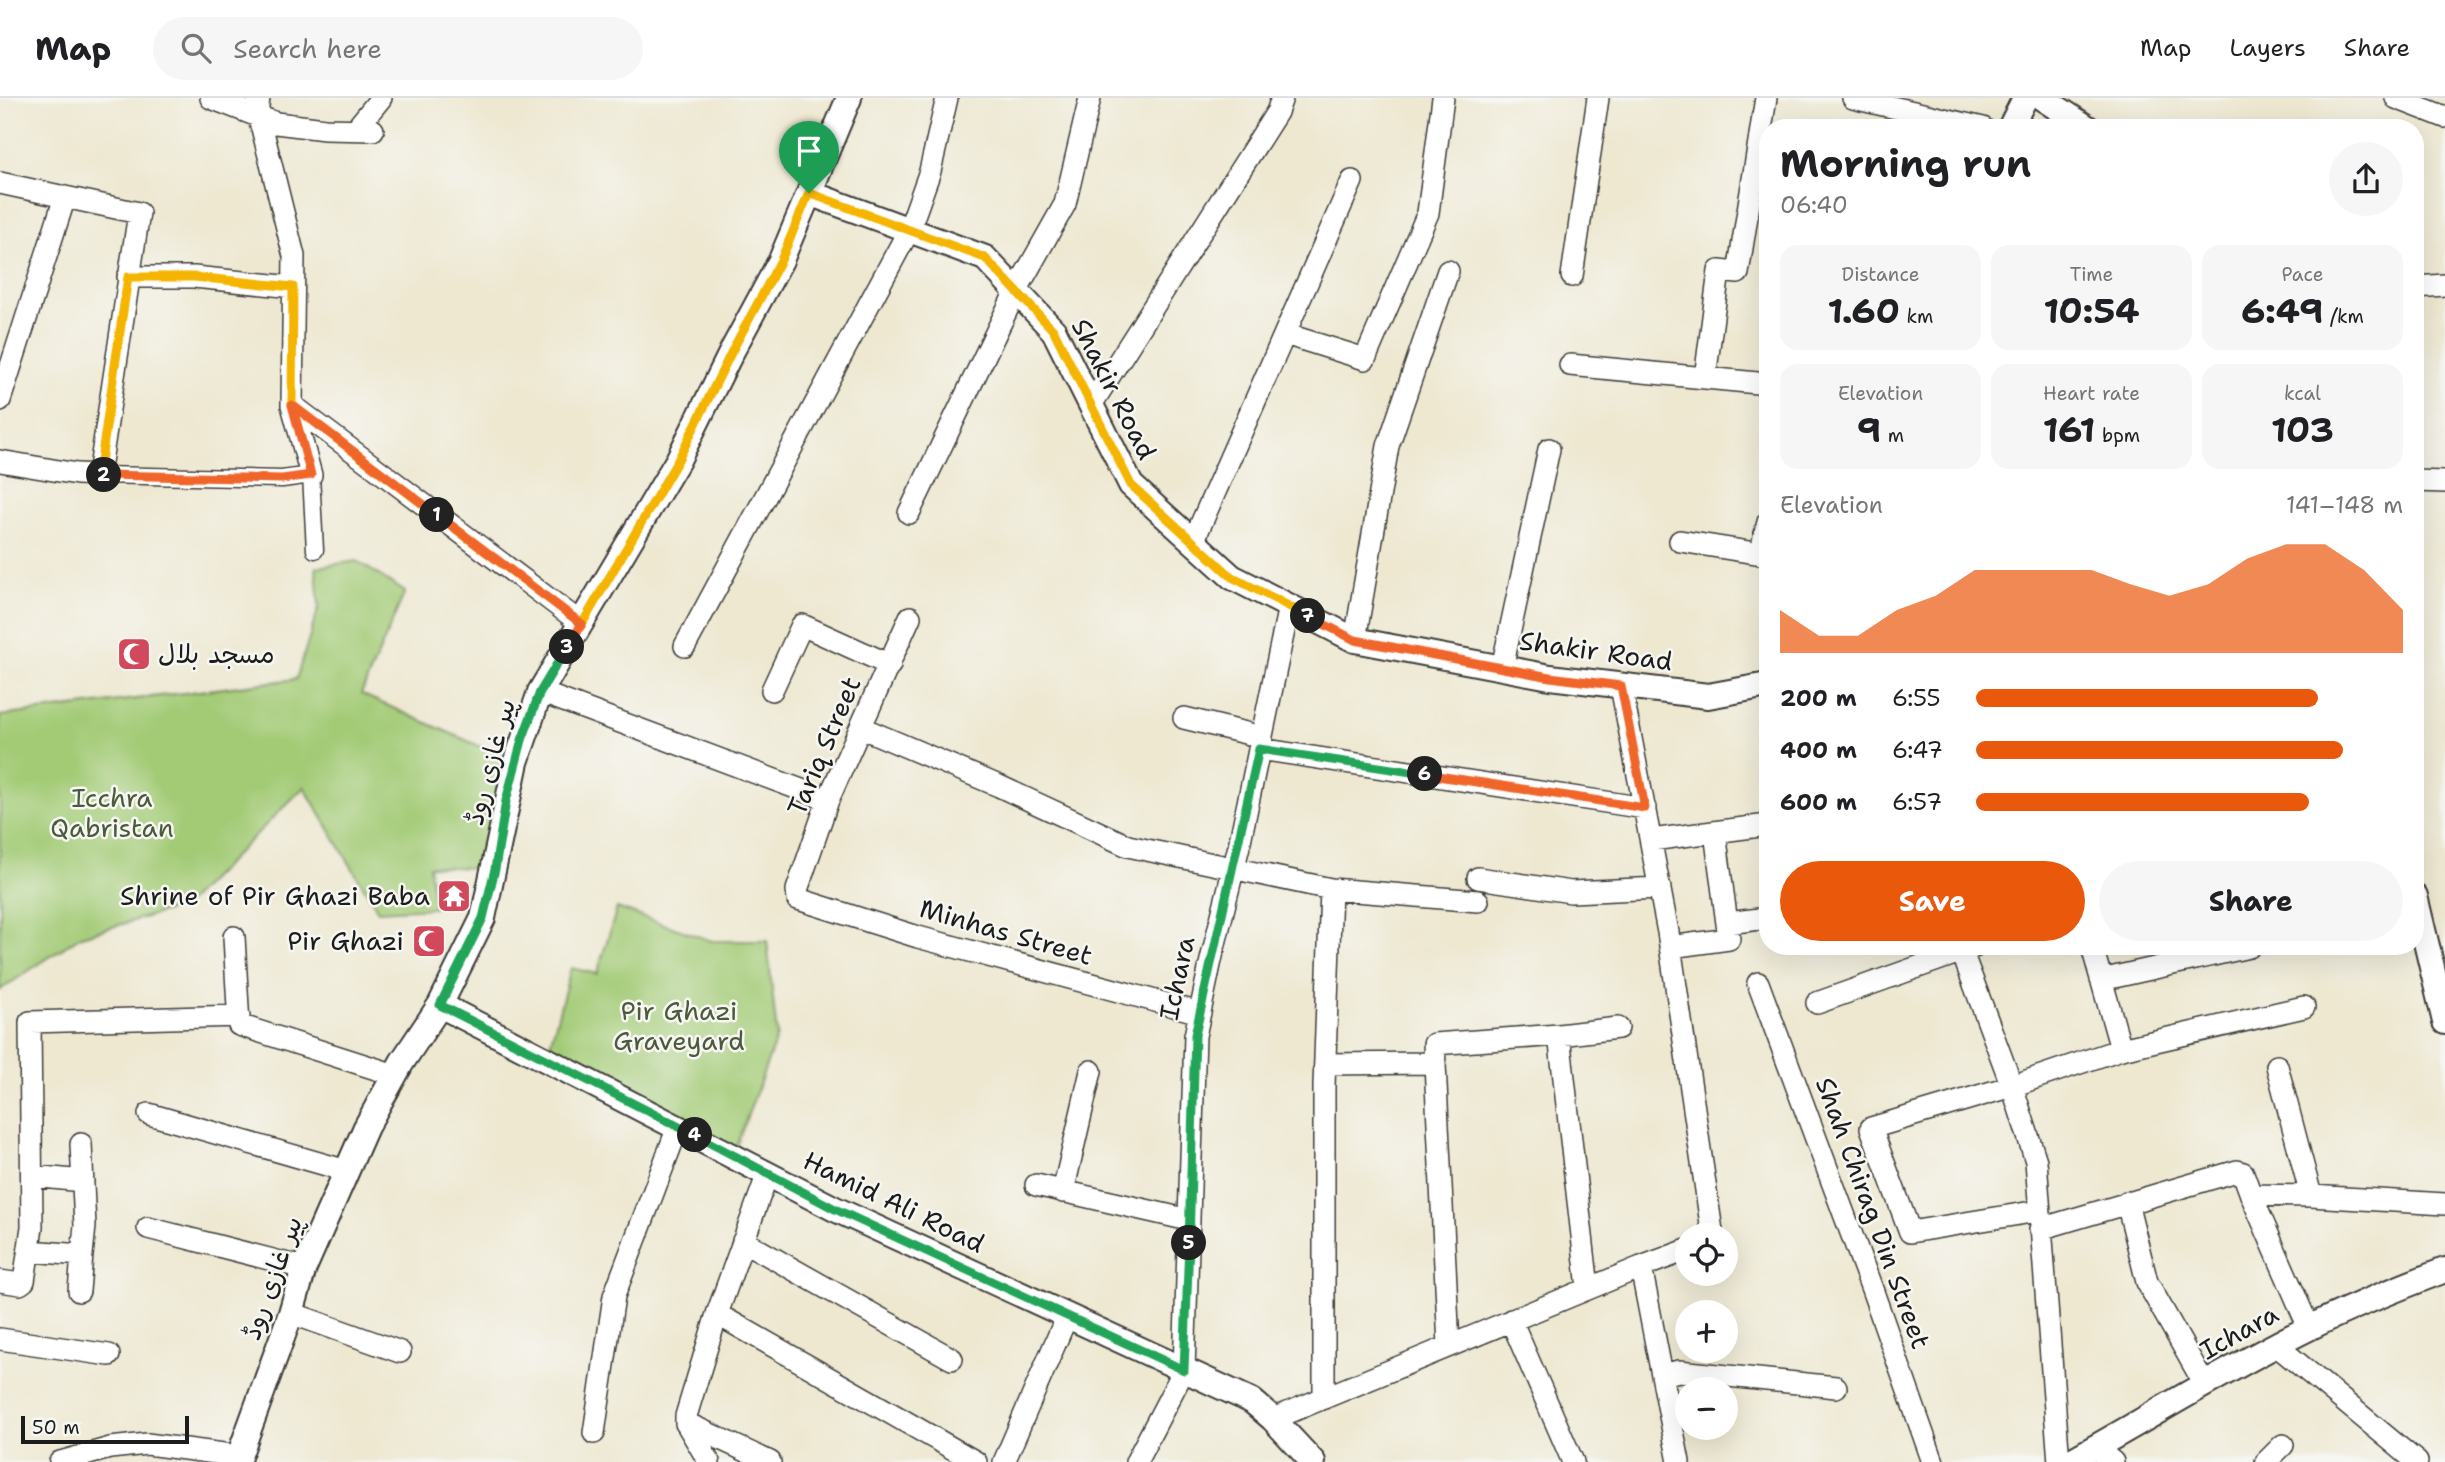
<!DOCTYPE html>
<html lang="en">
<head>
<meta charset="utf-8">
<style>
	:root { --surface:#fff; --page:#f6f6f6; --text:#202124; --muted:#757577; --line:#e0e0e0; --accent:#ea580c }
	body { margin:0; font-family:"Shantell Sans","Playpen Sans Arabic",sans-serif; background:var(--page); color:var(--text); height:100vh; display:flex; flex-direction:column; font-size:26px; white-space:nowrap }
	* { box-sizing:border-box; margin:0 }
	p { font-size:23px; color:var(--muted) }
	.icon { flex:none; width:38px; height:38px; fill:none; stroke:currentColor; stroke-width:2; stroke-linecap:round; stroke-linejoin:round }
	.map { position:relative; flex:1; overflow:hidden }
	.sheet { position:absolute; left:1759px; top:21px; width:665px; height:836px; display:flex; flex-direction:column; background:var(--surface); border-radius:28px; box-shadow:0 7px 28px #0002 }
	.sheet>* { flex:none }
	.tools { position:absolute; left:1675px; top:1125px; display:grid; gap:14px }
	.tools a { display:grid; place-items:center; width:63px; height:63px; border-radius:50%; background:var(--surface); box-shadow:0 7px 28px #0002; font-size:35px }
	.scale { position:absolute; left:21px; bottom:18px; width:168px; box-sizing:border-box; padding-left:7px; border:4px solid #1c1c1c; border-top:0; font-size:19px; line-height:24px; white-space:nowrap; color:#1c1c1c; -webkit-text-stroke:5px #f6f6f2; paint-order:stroke }
	.pin { position:absolute; display:grid; place-items:center; width:60px; height:60px; color:#fff; margin:-72px -30px; border-radius:50% 50% 50% 0; rotate:-45deg; box-shadow:0 0 7px #0007 }
	.pin .icon { rotate:45deg }
	.km { position:absolute; width:35px; height:35px; margin:-18px; border-radius:50%; background:#222; color:#fff; font-size:19px; line-height:35px; text-align:center }
	.round { display:grid; place-items:center; flex:none; width:74px; height:74px; border-radius:37px; background:var(--page) }
	.headline { display:flex; align-items:center; justify-content:space-between; height:119px; padding:0 21px }
	h1 { font-size:38px; font-weight:700; line-height:52px }
	.stats { display:grid; grid-template-columns:repeat(3,1fr); gap:10px; height:119px; padding:7px 21px }
	.stats div { display:grid; align-content:center; border-radius:18px; background:var(--page); text-align:center }
	.stats b { font-size:35px; font-weight:700 }
	.stats small { font-size:19px; font-weight:400 }
	.stats p { font-size:19px }
	.chart { height:196px; padding:14px 21px }
	.chart p { display:flex; justify-content:space-between }
	.chart svg { width:100%; height:126px; margin-top:7px; fill:var(--accent); opacity:.7 }
	.button { display:flex; gap:14px; margin-top:auto; padding:14px 21px }
	.button a { flex:1; height:80px; border-radius:42px; background:var(--accent); color:#fff; font-size:28px; font-weight:700; line-height:80px; text-align:center }
	.button a+a { background:var(--page); color:var(--text) }
	ul { padding:0 21px; list-style:none; font-size:23px }
	li { display:grid; grid-template-columns:112px 84px 1fr; align-items:center; height:52px }
	li i { height:18px; border-radius:9px; background:var(--accent) }
	header { display:flex; align-items:center; gap:42px; box-sizing:border-box; height:98px; padding:0 35px; background:var(--surface); border-bottom:2px solid var(--line) }
	header strong { font-size:33px }
	nav { display:flex; gap:38px; margin-inline-start:auto; font-size:24px }
	.search { width:490px; height:63px; background:var(--page); display:flex; align-items:center; gap:18px; box-sizing:border-box; padding:0 24px; border-radius:38px; color:var(--muted); font-size:26px }
	.map>svg:first-child { display:block }
</style>
</head>
<body>
<header>
<strong>Map</strong>
<div class="search"><svg class="icon" aria-label="search" viewBox="0 0 24 24"><circle cx="10" cy="10" r="6"/><path d="M15 15l6 6"/></svg>Search here</div>
<nav><a>Map</a><a>Layers</a><a>Share</a></nav>
</header>
<div class="map">
<svg width="2445" height="1364" viewBox="0 0 2445 1364">
	<rect width="100%" height="100%" fill="#f6f6f2"/>
	<filter id="ink" filterUnits="userSpaceOnUse"><feTurbulence type="fractalNoise" baseFrequency=".0143" numOctaves="2"/><feDisplacementMap in="SourceGraphic" scale="14" xChannelSelector="R" yChannelSelector="G"/><feConvolveMatrix kernelMatrix="1 2 1 2 8 2 1 2 1" color-interpolation-filters="sRGB"/></filter>
	<filter id="wash" filterUnits="userSpaceOnUse"><feTurbulence type="fractalNoise" baseFrequency=".00686" numOctaves="4" result="noise"/><feDisplacementMap in="SourceGraphic" scale="28" xChannelSelector="R" yChannelSelector="G"/><feGaussianBlur stdDeviation="1.57" result="paint"/><feColorMatrix in="noise" values="0 0 0 0 0 0 0 0 0 0 0 0 0 0 0 0 0 1.4 0 .05"/><feComposite in="paint" operator="in"/></filter>
	<g filter="url(#wash)">
		<rect width="100%" height="100%" fill="#eee8d1"/>
		<!-- green -->
		<path fill="#a3cb76" stroke="#607449" stroke-width="2" d="M 357,463 L 405,494 L 361,596 L 516,664 L 495,771 L 429,768 L 434,810 L 378,813 L 304,689 L 184,808 L 81,838 L 0,892 L 0,618 L 296,581 L 319,509 L 316,469 Z
			M 617,810 L 712,843 L 767,843 L 777,938 L 733,1057 L 546,961 L 571,870 L 597,876 Z"/>
	</g>
	<g filter="url(#ink)">
		<g fill="none" stroke-linecap="round" stroke-linejoin="round">
			<!-- pedestrian casing -->
			<g stroke="#3c3b37" stroke-width="19">
				<path id="pedestrian" d="M 99,377 L 282,381 L 311,377 L 315,452"/>
			</g>
			<!-- minor casing -->
			<g stroke="#3c3b37" stroke-width="24">
				<path id="minor" d="M 211,0 L 276,25 L 325,31 L 373,32
					M 259,0 L 257,17 L 262,30 L 294,158 L 292,307 L 311,377
					M 1853,0 L 1983,30
					M 2396,0 L 2445,19
					M 355,32 L 381,0
					M 0,85 L 139,115 L 99,377 L 77,376 L 0,363
					M 1572,178 L 1598,0
					M 128,179 L 194,179 L 293,189
					M 2415,189 L 2445,187
					M 1285,236 L 1365,261 L 1428,115 L 1443,0
					M 1570,267 L 1768,286
					M 1705,280 L 1719,173 L 1738,175 L 1766,0
					M 0,302 L 65,99
					M 292,307 L 582,526
					M 1091,307 L 1277,14 L 1282,0
					M 2415,383 L 2445,384
					M 909,415 L 1016,193 L 1065,106 L 1090,0
					M 1680,443 L 1768,457
					M 1193,444 L 1352,83
					M 1760,456 L 1768,424
					M 910,519 L 828,702 L 797,792 L 798,801 L 918,839 L 1200,915
					M 1355,542 L 1388,348 L 1448,173
					M 685,548 L 909,132 L 930,73 L 947,0
					M 1502,570 L 1549,351
					M 1621,588 L 1668,834 L 1712,1133 L 1711,1138
					M 772,592 L 802,527 L 890,567
					M 540,594 L 828,702
					M 1184,620 L 1262,639
					M 862,630 L 999,688 L 1128,748 L 1331,791 L 1478,803
					M 1259,651 L 1645,710
					M 1651,742 L 1768,727
					M 1478,780 L 1571,794 L 1660,790
					M 1727,825 L 1768,820
					M 234,839 L 239,927 L 395,977
					M 1670,849 L 1729,841 L 1715,734
					M 2092,849 L 2121,951
					M 1962,854 L 2012,988 L 2036,1063 L 2059,1364
					M 2101,882 L 2249,849
					M 1758,885 L 1872,1191 L 1933,1364
					M 1817,905 L 1974,849
					M 1325,966 L 1435,965
					M 2277,968 L 2311,1098
					M 149,1016 L 347,1073
					M 81,1046 L 85,1128 L 82,1157
					M 768,1075 L 717,1216 L 976,1364
					M 32,1078 L 83,1083
					M 1036,1087 L 1189,1122
					M 1063,1094 L 1091,973
					M 2251,1097 L 2309,1230
					M 2127,1104 L 2147,1184 L 2205,1287
					M 2038,1113 L 1910,1134 L 1871,1030 L 2012,988 L 2121,951 L 2304,909
					M 148,1130 L 304,1170
					M 2040,1131 L 2237,1073 L 2243,1075 L 2251,1097 L 2311,1098 L 2445,1106
					M 743,1143 L 952,1261
					M 29,1153 L 82,1157 L 79,1193
					M 1641,1169 L 1679,1364
					M 0,1183 L 20,1186 L 24,1183 L 32,1129 L 30,924 L 239,918
					M 1588,1190 L 1559,937 L 1618,930
					M 291,1215 L 400,1254
					M 717,1216 L 686,1318 L 686,1325 L 770,1364
					M 1511,1222 L 1573,1364
					M 0,1241 L 109,1257
					M 2276,1247 L 2417,1364
					M 1449,1248 L 1434,946 L 1559,937
					M 1662,1277 L 1679,1273 L 1836,1289
					M 1324,1300 L 1324,988 L 1331,791
					M 1273,1321 L 1641,1169 L 1687,1152
					M 686,1325 L 709,1364
					M 594,1335 L 614,1198 L 678,1029
					M 2096,1350 L 2113,1364
					M 60,1364 L 110,1350 L 147,1346 L 239,1358
					M 1004,1364 L 1067,1218
					M 1136,1364 L 1184,1272 L 1195,938 L 1211,862 L 1239,748 L 1289,508
					M 2266,1364 L 2283,1347"/>
			</g>
			<!-- tertiary casing -->
			<g stroke="#3c3b37" stroke-width="28">
				<path id="tertiary" d="M 2042,0 L 2088,30
					M 2010,30 L 2025,0
					M 809,95 L 985,160 L 1054,233 L 1131,387 L 1232,479 L 1355,542 L 1550,579 L 1708,598 L 1768,587
					M 2415,798 L 2445,924
					M 440,907 L 835,1111 L 1252,1303 L 1273,1321 L 1313,1364
					M 237,1364 L 291,1215 L 304,1170 L 366,1029 L 402,964 L 440,907 L 483,820 L 516,664 L 540,594 L 678,362 L 733,251 L 781,162 L 849,0
					M 2069,1364 C 2149,1320 2226,1271 2307,1231 C 2352,1208 2398,1190 2445,1172"/>
			</g>
			<!-- pedestrian -->
			<use href="#pedestrian" stroke="#fff" stroke-width="16"/>
			<!-- minor -->
			<use href="#minor" stroke="#fff" stroke-width="21"/>
			<!-- tertiary -->
			<use href="#tertiary" stroke="#fff" stroke-width="24"/>
		</g>
	</g>
	<g fill="none" stroke-linecap="round" stroke-linejoin="round" filter="url(#ink)">
		<!-- split-1 casing -->
		<g stroke="#fff" stroke-width="14">
			<path id="split-1" d="M 437,417 L 582,526 L 678,362 L 733,251 L 781,162 L 809,95"/>
		</g>
		<!-- split-2 casing -->
		<g stroke="#fff" stroke-width="14">
			<path id="split-2" d="M 104,377 L 99,377 L 128,179 L 194,179 L 293,189 L 292,307 L 437,417"/>
		</g>
		<!-- split-3 casing -->
		<g stroke="#fff" stroke-width="14">
			<path id="split-3" d="M 104,377 L 282,381 L 311,377 L 292,307 L 582,526 L 567,549"/>
		</g>
		<!-- split-4 casing -->
		<g stroke="#fff" stroke-width="14">
			<path id="split-4" d="M 567,549 L 540,594 L 522,642 L 506,703 L 495,771 L 483,820 L 440,907 L 695,1037"/>
		</g>
		<!-- split-5 casing -->
		<g stroke="#fff" stroke-width="14">
			<path id="split-5" d="M 695,1037 L 835,1111 L 1184,1272 L 1189,1145"/>
		</g>
		<!-- split-6 casing -->
		<g stroke="#fff" stroke-width="14">
			<path id="split-6" d="M 1189,1145 L 1195,937 L 1259,651 L 1425,676"/>
		</g>
		<!-- split-7 casing -->
		<g stroke="#fff" stroke-width="14">
			<path id="split-7" d="M 1308,518 L 1355,542 L 1550,579 L 1621,588 L 1645,710 L 1425,676"/>
		</g>
		<!-- split-8 casing -->
		<g stroke="#fff" stroke-width="14">
			<path id="split-8" d="M 809,95 L 985,160 L 1054,233 L 1131,387 L 1232,479 L 1308,518"/>
		</g>
		<!-- split-1 -->
		<use href="#split-1" stroke="#f5b400" stroke-width="9"/>
		<!-- split-2 -->
		<use href="#split-2" stroke="#f5b400" stroke-width="9"/>
		<!-- split-3 -->
		<use href="#split-3" stroke="#f0652b" stroke-width="9"/>
		<!-- split-4 -->
		<use href="#split-4" stroke="#22a559" stroke-width="9"/>
		<!-- split-5 -->
		<use href="#split-5" stroke="#22a559" stroke-width="9"/>
		<!-- split-6 -->
		<use href="#split-6" stroke="#22a559" stroke-width="9"/>
		<!-- split-7 -->
		<use href="#split-7" stroke="#f0652b" stroke-width="9"/>
		<!-- split-8 -->
		<use href="#split-8" stroke="#f5b400" stroke-width="9"/>
	</g>
	<!-- icons -->
	<defs>
		<g id="mosque-square" transform="scale(1.75)"><rect x="-9" y="-9" width="18" height="18" rx="4" fill="#d1495b" stroke="#f6f6f2"/><path d="M3.5-4.9A6 6 0 1 0 3.5 4.9A5 5 0 1 1 3.5-4.9Z" fill="#fff"/></g>
		<g id="temple-square" transform="scale(1.75)"><rect x="-9" y="-9" width="18" height="18" rx="4" fill="#d1495b" stroke="#f6f6f2"/><path d="M0-6L5-2H3V0L6.5 2.5H4V6H1.5V3h-3V6H-4V2.5H-6.5L-3 0V-2H-5Z" fill="#fff"/></g>
	</defs>
	<g fill-rule="evenodd">
		<use href="#mosque-square" x="134" y="556"/>
		<use href="#temple-square" x="454" y="798"/>
		<use href="#mosque-square" x="429" y="843"/>
	</g>
	<g text-anchor="middle" stroke-width="5" stroke-linejoin="round" paint-order="stroke">
		<!-- street labels -->
		<g font-size="26" fill="#1c1c1c" stroke="#f6f6f2">
			<text transform="translate(1114 291) rotate(63)" y="9">Shakir Road</text>
			<text transform="translate(1596 553) rotate(8)" y="9">Shakir Road</text>
			<text transform="translate(824 648) rotate(-67)" y="9">Tariq Street</text>
			<text transform="translate(490 664) rotate(-75)" y="9">پیر غازی روڈ</text>
			<text transform="translate(1006 834) rotate(16)" y="9">Minhas Street</text>
			<text transform="translate(1177 880) rotate(-78)" y="9">Ichara</text>
			<text transform="translate(894 1104) rotate(26)" y="9">Hamid Ali Road</text>
			<text transform="translate(1873 1115) rotate(70)" y="9">Shah Chirag Din Street</text>
			<text transform="translate(272 1180) rotate(-70)" y="9">پیر غازی روڈ</text>
			<text transform="translate(2239 1234) rotate(-29)" y="9">Ichara</text>
		</g>
		<!-- poi labels -->
		<g font-size="26" fill="#1c1c1c" stroke="#f6f6f2" text-anchor="end">
			<text x="158" y="565" text-anchor="start">مسجد بلال</text>
			<text x="430" y="807">Shrine of Pir Ghazi Baba</text>
			<text x="404" y="852">Pir Ghazi</text>
		</g>
		<!-- park labels -->
		<g font-size="26" fill="#4b593c" stroke="#f6f6f2">
			<text x="112" y="709">Icchra<tspan x="112" dy="30">Qabristan</tspan></text>
			<text x="679" y="922">Pir Ghazi<tspan x="679" dy="30">Graveyard</tspan></text>
		</g>
	</g>
</svg>
<div class="tools">
<a><svg class="icon" aria-label="locate" viewBox="0 0 24 24"><circle cx="12" cy="12" r="6"/><path d="M12 2v4M12 18v4M2 12h4M18 12h4"/></svg></a>
<a>+</a>
<a>−</a>
</div>
<div class="scale">50 m</div>
<div class="pin" style="left:809px;top:95px;background:#1e9e55"><svg class="icon" aria-label="arrive" viewBox="0 0 24 24"><path d="M6 21V4h12l-3 4 3 4H6"/></svg></div>
<b class="km" style="left:437px;top:417px">1</b>
<b class="km" style="left:104px;top:377px">2</b>
<b class="km" style="left:567px;top:549px">3</b>
<b class="km" style="left:695px;top:1037px">4</b>
<b class="km" style="left:1189px;top:1145px">5</b>
<b class="km" style="left:1425px;top:676px">6</b>
<b class="km" style="left:1308px;top:518px">7</b>
<section class="sheet">
<div class="headline"><div><h1>Morning run</h1><p>06:40</p></div><a class="round"><svg class="icon" aria-label="share" viewBox="0 0 24 24"><path d="M12 15V3M7 8l5-5 5 5M5 13v7h14v-7"/></svg></a></div>
<div class="stats">
<div><p>Distance</p><b>1.60<small> km</small></b></div>
<div><p>Time</p><b>10:54</b></div>
<div><p>Pace</p><b>6:49<small> /km</small></b></div>
</div>
<div class="stats">
<div><p>Elevation</p><b>9<small> m</small></b></div>
<div><p>Heart rate</p><b>161<small> bpm</small></b></div>
<div><p>kcal</p><b>103</b></div>
</div>
<div class="chart"><p><span>Elevation</span>141–148 m</p>
<svg viewBox="0 0 160 44" preserveAspectRatio="none"><path d="M0 44V29L10 38L20 38L30 29L40 24L50 15L60 15L70 15L80 15L90 20L100 24L110 20L120 11L130 6L140 6L150 15L160 29V44z"/></svg>
</div>
<ul>
<li><b>200 m</b>6:55<i style="width:80%"></i></li>
<li><b>400 m</b>6:47<i style="width:86%"></i></li>
<li><b>600 m</b>6:57<i style="width:78%"></i></li>
</ul>
<div class="button"><a>Save</a><a>Share</a></div>
</section>
</div>
</body>
</html>
